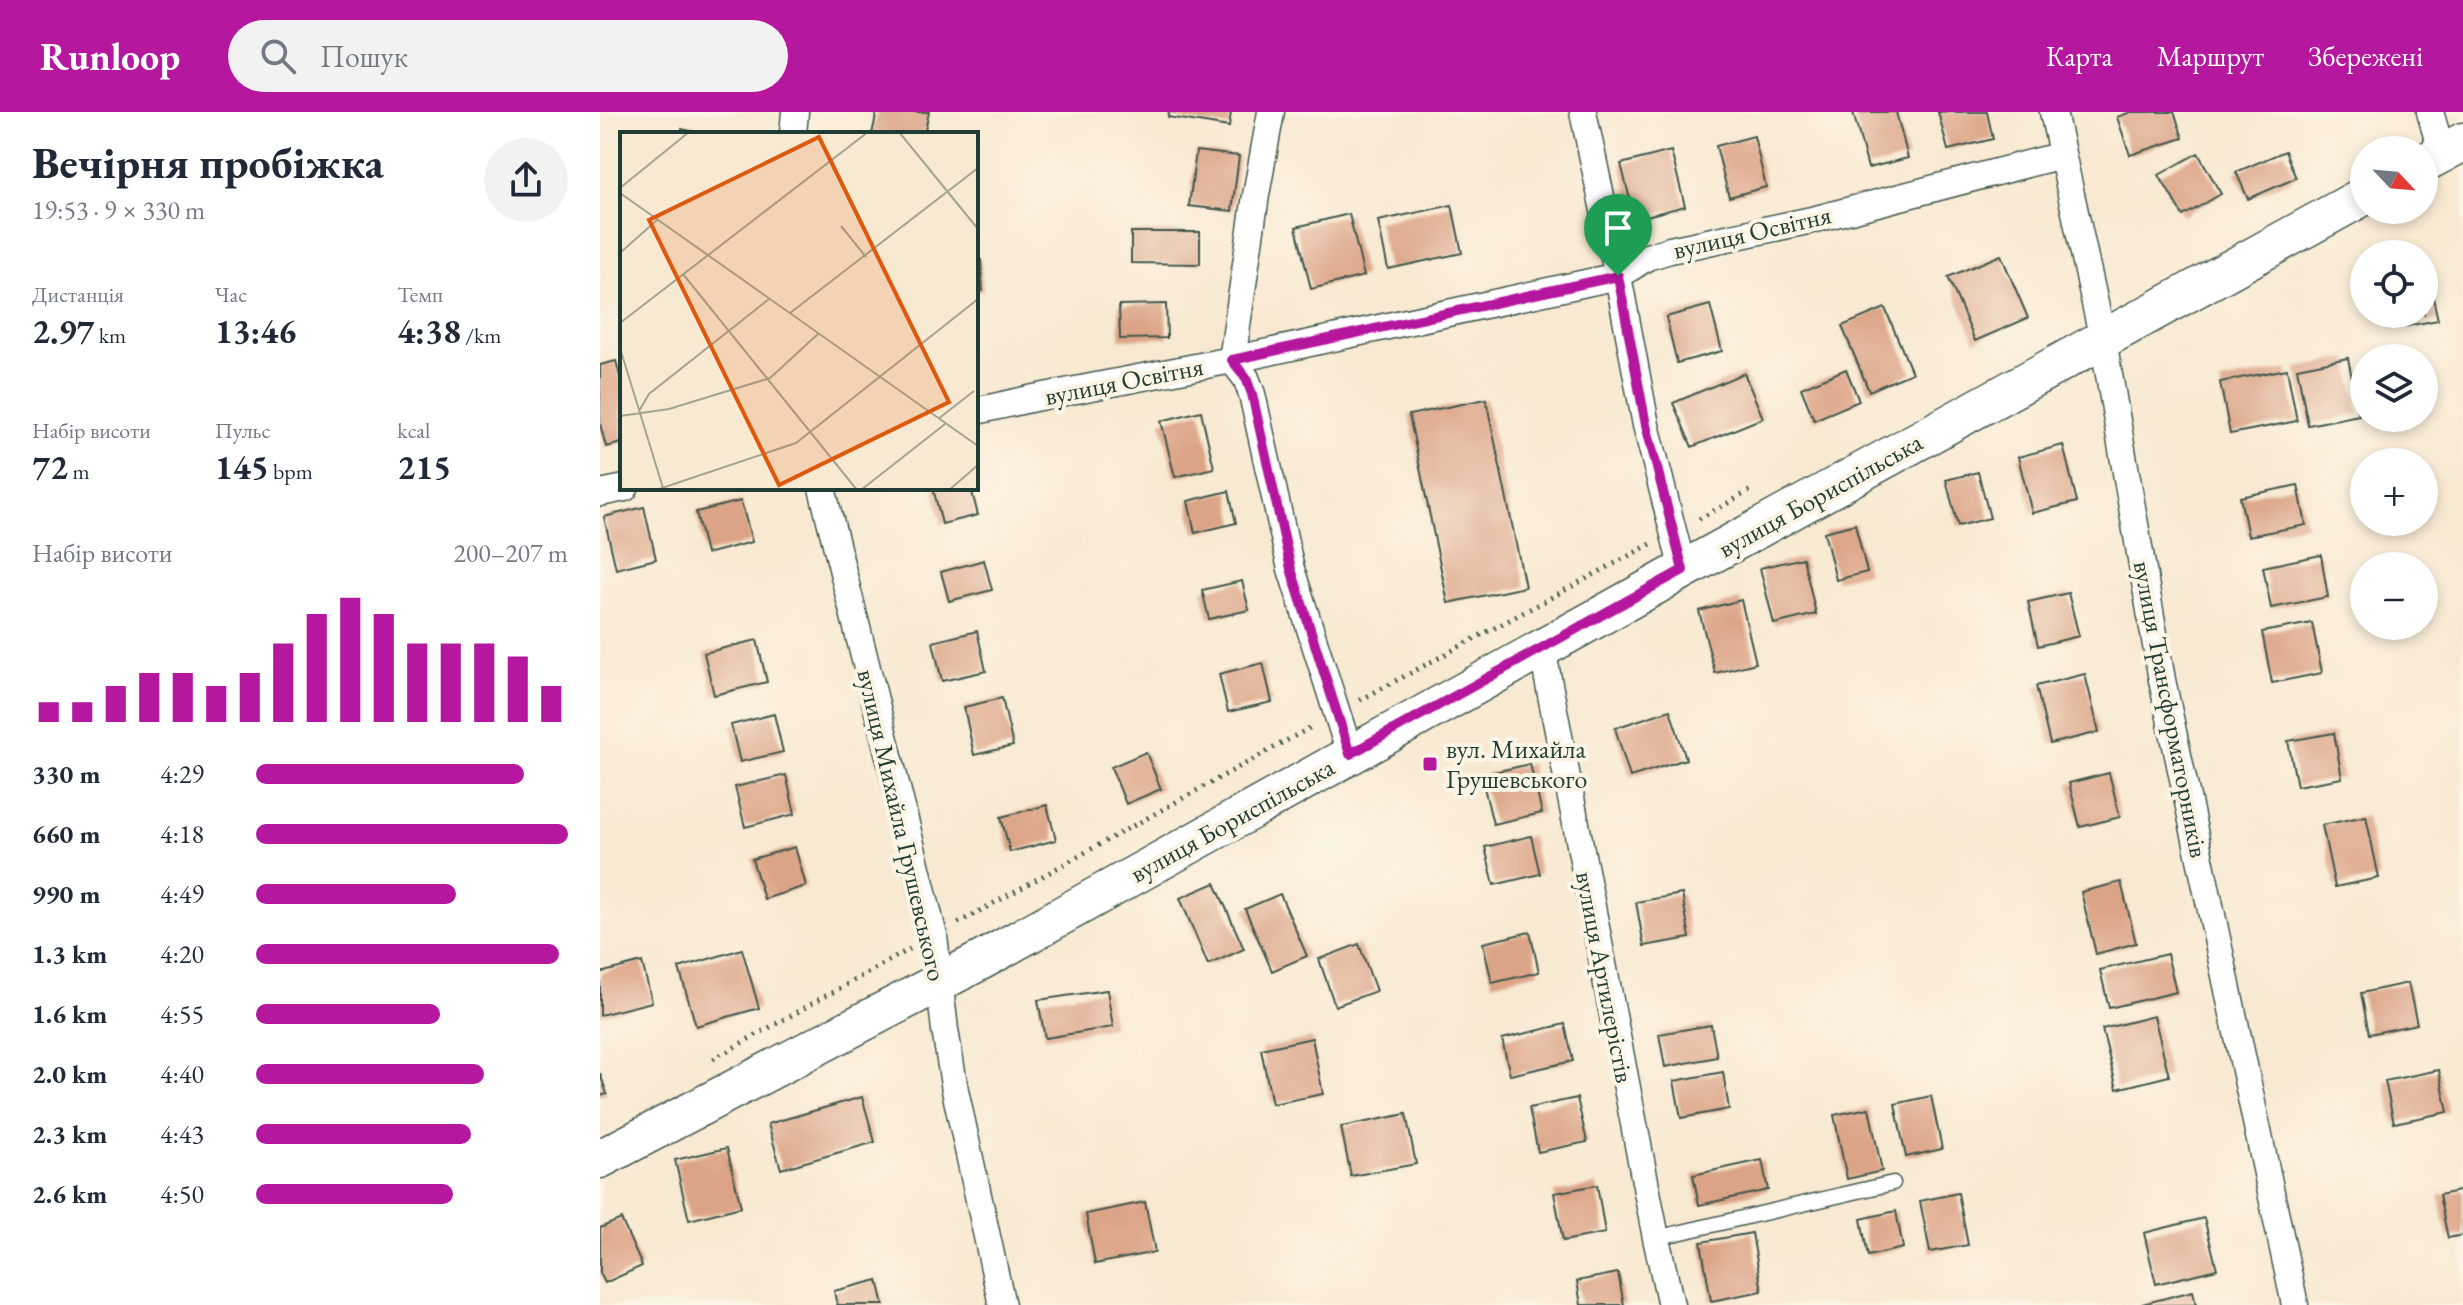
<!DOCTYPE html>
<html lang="uk">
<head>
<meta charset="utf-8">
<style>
	:root { --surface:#fff; --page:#f2f2f3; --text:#1f2937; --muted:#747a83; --accent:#b5179e }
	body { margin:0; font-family:"EB Garamond",serif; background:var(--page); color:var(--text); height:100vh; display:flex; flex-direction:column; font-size:30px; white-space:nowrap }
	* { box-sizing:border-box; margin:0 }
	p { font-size:26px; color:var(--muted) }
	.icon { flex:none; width:44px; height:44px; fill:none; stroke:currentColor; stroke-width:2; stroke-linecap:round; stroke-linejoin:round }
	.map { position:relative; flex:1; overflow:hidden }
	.drawer { display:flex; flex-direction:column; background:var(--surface); width:600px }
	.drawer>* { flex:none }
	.needle { width:52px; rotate:116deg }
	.controls { position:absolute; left:1750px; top:24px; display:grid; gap:16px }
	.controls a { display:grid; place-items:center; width:88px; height:88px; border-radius:50%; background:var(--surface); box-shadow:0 4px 12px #0003; font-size:40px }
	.pin { position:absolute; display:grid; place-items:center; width:68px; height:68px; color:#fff; margin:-82px -34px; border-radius:50% 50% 50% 0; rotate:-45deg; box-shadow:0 0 8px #0007 }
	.pin .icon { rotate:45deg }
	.round { display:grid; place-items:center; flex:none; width:84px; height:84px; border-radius:42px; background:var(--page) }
	.summary { display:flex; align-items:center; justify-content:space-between; height:136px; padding:0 32px }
	h1 { font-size:44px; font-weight:700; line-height:60px }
	.stats { display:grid; grid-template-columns:repeat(3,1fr); gap:12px; height:136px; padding:8px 32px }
	.stats div { display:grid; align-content:center }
	.stats b { font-size:34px; font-weight:700 }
	.stats small { font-size:22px; font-weight:400 }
	.stats p { font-size:22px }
	.chart { height:224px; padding:16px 32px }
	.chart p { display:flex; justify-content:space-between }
	.chart svg { width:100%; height:144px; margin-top:8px; stroke:var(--accent); stroke-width:6 }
	ul { padding:0 32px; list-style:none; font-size:26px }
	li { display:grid; grid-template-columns:128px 96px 1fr; align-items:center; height:60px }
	li i { height:20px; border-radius:10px; background:var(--accent) }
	header { display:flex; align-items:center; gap:48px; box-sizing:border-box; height:112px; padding:0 40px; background:var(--accent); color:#fff }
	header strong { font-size:38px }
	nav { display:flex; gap:44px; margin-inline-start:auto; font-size:28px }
	.search { width:560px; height:72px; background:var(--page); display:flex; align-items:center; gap:20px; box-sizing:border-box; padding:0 28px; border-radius:44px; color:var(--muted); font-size:30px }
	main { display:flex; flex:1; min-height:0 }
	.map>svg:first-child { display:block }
</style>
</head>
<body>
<header>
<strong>Runloop</strong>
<div class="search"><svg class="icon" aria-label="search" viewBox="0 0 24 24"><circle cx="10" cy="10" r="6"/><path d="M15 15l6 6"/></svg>Пошук</div>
<nav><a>Карта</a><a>Маршрут</a><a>Збережені</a></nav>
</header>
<main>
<section class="drawer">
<div class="summary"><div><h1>Вечірня пробіжка</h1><p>19:53 · 9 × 330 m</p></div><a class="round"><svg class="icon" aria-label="share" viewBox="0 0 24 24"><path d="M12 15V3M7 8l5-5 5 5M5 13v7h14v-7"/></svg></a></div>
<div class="stats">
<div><p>Дистанція</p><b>2.97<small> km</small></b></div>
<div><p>Час</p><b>13:46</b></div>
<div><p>Темп</p><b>4:38<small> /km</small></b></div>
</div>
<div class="stats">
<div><p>Набір висоти</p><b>72<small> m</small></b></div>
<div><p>Пульс</p><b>145<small> bpm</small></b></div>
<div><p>kcal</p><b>215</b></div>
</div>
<div class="chart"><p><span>Набір висоти</span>200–207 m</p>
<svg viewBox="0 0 160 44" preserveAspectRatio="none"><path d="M5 44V38M15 44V38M25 44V33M35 44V29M45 44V29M55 44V33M65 44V29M75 44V20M85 44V11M95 44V6M105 44V11M115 44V20M125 44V20M135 44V20M145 44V24M155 44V33"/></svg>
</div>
<ul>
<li><b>330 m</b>4:29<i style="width:86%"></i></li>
<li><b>660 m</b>4:18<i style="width:100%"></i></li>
<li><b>990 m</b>4:49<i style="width:64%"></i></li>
<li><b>1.3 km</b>4:20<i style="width:97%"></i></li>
<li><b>1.6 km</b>4:55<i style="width:59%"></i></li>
<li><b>2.0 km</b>4:40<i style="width:73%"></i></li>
<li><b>2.3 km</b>4:43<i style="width:69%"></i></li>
<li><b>2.6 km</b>4:50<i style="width:63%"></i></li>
</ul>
</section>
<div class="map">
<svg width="1863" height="1193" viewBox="0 0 1863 1193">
	<rect width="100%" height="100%" fill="#fcf5e5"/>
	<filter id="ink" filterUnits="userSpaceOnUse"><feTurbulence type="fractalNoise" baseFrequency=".0125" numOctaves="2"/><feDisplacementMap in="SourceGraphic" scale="16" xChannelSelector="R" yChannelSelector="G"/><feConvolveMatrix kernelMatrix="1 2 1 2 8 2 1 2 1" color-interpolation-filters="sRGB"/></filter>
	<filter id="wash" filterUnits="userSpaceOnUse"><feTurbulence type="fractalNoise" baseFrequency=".006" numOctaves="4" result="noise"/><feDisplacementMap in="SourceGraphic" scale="32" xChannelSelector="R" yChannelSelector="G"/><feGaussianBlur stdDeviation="1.8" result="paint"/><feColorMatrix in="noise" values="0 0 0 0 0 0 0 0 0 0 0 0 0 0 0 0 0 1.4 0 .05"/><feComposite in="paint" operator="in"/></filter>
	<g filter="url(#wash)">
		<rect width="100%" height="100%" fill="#f8e9d2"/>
		<g id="blocks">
			<!-- building -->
			<path fill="#dca487" d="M 277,0 L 329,0 L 324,22 L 272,22 Z
				M 569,0 L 631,0 L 629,15 L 568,5 Z
				M 1253,0 L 1296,0 L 1308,46 L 1268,56 Z
				M 1338,0 L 1387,0 L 1393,27 L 1348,38 Z
				M 1531,0 L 1574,0 L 1583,26 L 1530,43 L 1517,5 Z
				M 82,17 L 100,21 L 100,22 L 81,22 Z
				M 1154,24 L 1166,75 L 1129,85 L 1116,34 Z
				M 596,39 L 639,44 L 632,99 L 589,94 Z
				M 1071,39 L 1085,94 L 1035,107 L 1021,52 Z
				M 1685,39 L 1696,66 L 1648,87 L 1636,60 Z
				M 1598,41 L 1621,82 L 1583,104 L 1559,63 Z
				M 852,93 L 862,141 L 788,157 L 778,109 Z
				M 749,102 L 764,164 L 711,177 L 696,115 Z
				M 531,120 L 600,120 L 600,152 L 531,151 Z
				M 1401,143 L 1428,206 L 1375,229 L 1348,165 Z
				M 1824,146 L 1838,208 L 1791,217 L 1788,202 L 1824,202 Z
				M 376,148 L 381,148 L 383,179 L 376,180 Z
				M 566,192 L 567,226 L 520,227 L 519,193 Z
				M 1110,193 L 1122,239 L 1077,251 L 1066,205 Z
				M 1285,196 L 1312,261 L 1269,279 L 1242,214 Z
				M 1748,246 L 1759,303 L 1708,313 L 1697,256 Z
				M 16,249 L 22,272 L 22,331 L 6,335 L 0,312 L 0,253 Z
				M 1246,257 L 1259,289 L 1214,308 L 1201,276 Z
				M 1687,257 L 1697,309 L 1630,322 L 1620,270 Z
				M 1144,261 L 1163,306 L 1092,335 L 1073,291 Z
				M 886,287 L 925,475 L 848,491 L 809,303 Z
				M 601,299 L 614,356 L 575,365 L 561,309 Z
				M 1463,333 L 1477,390 L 1432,401 L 1418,345 Z
				M 1378,360 L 1390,406 L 1358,414 L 1346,368 Z
				M 1698,373 L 1706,413 L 1648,424 L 1640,385 Z
				M 333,376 L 371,376 L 378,403 L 342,412 Z
				M 629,379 L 636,411 L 595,421 L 588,389 Z
				M 141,389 L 152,430 L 106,442 L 96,400 Z
				M 44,395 L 56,447 L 16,457 L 4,405 Z
				M 1255,412 L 1267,460 L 1236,468 L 1224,420 Z
				M 1721,443 L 1728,485 L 1671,496 L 1663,455 Z
				M 1203,446 L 1216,502 L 1174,512 L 1160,456 Z
				M 384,448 L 392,478 L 349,489 L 341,460 Z
				M 642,469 L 649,498 L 609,507 L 602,478 Z
				M 1468,481 L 1479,524 L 1438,534 L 1428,490 Z
				M 1141,488 L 1156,551 L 1115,561 L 1099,499 Z
				M 1712,511 L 1722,561 L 1672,571 L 1662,520 Z
				M 377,519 L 386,559 L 342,569 L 333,530 Z
				M 157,528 L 167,570 L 114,583 L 104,541 Z
				M 663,551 L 672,590 L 628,600 L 619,562 Z
				M 1485,562 L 1499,620 L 1450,632 L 1436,574 Z
				M 402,586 L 413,634 L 374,643 L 364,595 Z
				M 1070,598 L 1086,647 L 1030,665 L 1015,616 Z
				M 174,602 L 183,640 L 140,650 L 131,613 Z
				M 1734,621 L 1742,666 L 1697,674 L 1688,629 Z
				M 546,640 L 561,677 L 526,692 L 511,655 Z
				M 930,652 L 942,701 L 893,712 L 881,663 Z
				M 1509,661 L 1520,705 L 1480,715 L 1469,671 Z
				M 186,663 L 195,702 L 145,715 L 135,675 Z
				M 447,693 L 456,728 L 410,740 L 401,705 Z
				M 1766,704 L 1779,766 L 1735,775 L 1722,713 Z
				M 931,724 L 940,762 L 894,773 L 885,735 Z
				M 195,735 L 206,774 L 164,787 L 152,747 Z
				M 1521,770 L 1536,831 L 1496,842 L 1481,780 Z
				M 615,771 L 644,837 L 608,853 L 580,786 Z
				M 680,782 L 707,844 L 672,859 L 645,797 Z
				M 1082,782 L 1090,826 L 1044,834 L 1036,790 Z
				M 930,820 L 939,860 L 892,871 L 883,831 Z
				M 759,832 L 776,879 L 735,894 L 719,847 Z
				M 142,837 L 159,896 L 96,914 L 79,856 Z
				M 1567,842 L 1576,880 L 1509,896 L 1500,858 Z
				M 42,850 L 52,890 L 0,903 L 0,861 Z
				M 1808,871 L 1817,912 L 1769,922 L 1761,881 Z
				M 507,878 L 513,915 L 445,926 L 438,888 Z
				M 1554,904 L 1569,964 L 1517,977 L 1502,917 Z
				M 965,912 L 973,949 L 910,963 L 902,927 Z
				M 1111,913 L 1117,945 L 1065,955 L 1059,922 Z
				M 712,926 L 723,982 L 672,992 L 661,937 Z
				M 1839,958 L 1848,1000 L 1794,1011 L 1785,969 Z
				M 1123,960 L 1129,997 L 1081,1006 L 1074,969 Z
				M 0,961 L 7,982 L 0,984 Z
				M 1331,984 L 1342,1037 L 1306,1045 L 1295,992 Z
				M 262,985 L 275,1030 L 181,1057 L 168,1012 Z
				M 977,986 L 987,1030 L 938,1040 L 929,996 Z
				M 1269,996 L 1282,1059 L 1247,1067 L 1234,1003 Z
				M 806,1002 L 816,1052 L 751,1064 L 741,1015 Z
				M 127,1036 L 141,1095 L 89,1108 L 75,1048 Z
				M 1162,1048 L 1168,1078 L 1099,1093 L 1093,1063 Z
				M 997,1073 L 1005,1121 L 963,1129 L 954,1081 Z
				M 1863,1078 L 1863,1123 L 1848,1126 L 1839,1083 Z
				M 1358,1081 L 1368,1133 L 1330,1140 L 1320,1089 Z
				M 545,1090 L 555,1140 L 495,1152 L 486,1102 Z
				M 1296,1099 L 1303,1136 L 1268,1144 L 1261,1107 Z
				M 1604,1106 L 1617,1157 L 1556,1172 L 1544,1121 Z
				M 21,1107 L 42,1154 L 5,1171 L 0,1161 L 0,1116 Z
				M 1152,1121 L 1162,1179 L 1111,1189 L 1101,1130 Z
				M 1018,1161 L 1024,1193 L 981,1193 L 977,1169 Z
				M 278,1168 L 284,1193 L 237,1193 L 234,1179 Z
				M 1593,1179 L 1596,1193 L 1542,1193 L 1542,1192 Z"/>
		</g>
	</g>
	<g filter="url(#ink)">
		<use href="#blocks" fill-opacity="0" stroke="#40574c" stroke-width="2"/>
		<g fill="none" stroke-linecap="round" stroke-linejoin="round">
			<!-- lane casing -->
			<g stroke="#40574c" stroke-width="17">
				<path id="lane" d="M 1056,1126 L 1293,1071"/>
			</g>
			<!-- street casing -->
			<g stroke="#40574c" stroke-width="29">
				<path id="street" d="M 671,0 L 656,83 L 632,248 L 646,266 L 652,282 L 691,457 L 750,642
					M 983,0 L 1018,164 L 1046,313 L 1083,458
					M 1453,0 L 1503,228 L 1562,568 L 1695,1193
					M 1830,0 L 1842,41
					M 193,22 L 195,0
					M 376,299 L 434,286 L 632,248 L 1018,164 L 1047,145 L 1070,138 L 1212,108 L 1462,43
					M 222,376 L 334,824 L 345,918 L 355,978 L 402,1193
					M 0,381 L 25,376
					M 942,536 L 1056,1126 L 1071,1193"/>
			</g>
			<!-- secondary casing -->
			<g stroke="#40574c" stroke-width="41">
				<path id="secondary" d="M 1824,51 L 1863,30
					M 0,1047 L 382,848 L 1083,458 L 1764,84"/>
			</g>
			<!-- path -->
			<path stroke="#40574c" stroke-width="5" stroke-dasharray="2 6" stroke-linecap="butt" d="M 1099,407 L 1153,377
				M 760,588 L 1051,432
				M 358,811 L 713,614
				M 113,947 L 310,837"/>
			<!-- lane -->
			<use href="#lane" stroke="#fff" stroke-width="14"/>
			<!-- street -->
			<use href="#street" stroke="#fff" stroke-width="26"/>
			<!-- secondary -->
			<use href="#secondary" stroke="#fff" stroke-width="38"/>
		</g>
	</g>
	<g fill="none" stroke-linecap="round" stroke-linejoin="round" filter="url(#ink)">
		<!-- route casing -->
		<g stroke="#fff" stroke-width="16">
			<path id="route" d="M 1018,164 L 1046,313 L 1083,458 L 750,642 L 691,457 L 652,282 L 646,266 L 632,248 Z"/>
		</g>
		<!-- route -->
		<use href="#route" stroke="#b5179e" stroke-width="10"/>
	</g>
	<!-- markers -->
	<rect fill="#b5179e" stroke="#fcf5e5" stroke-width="3" x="822" y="644" width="16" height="16" rx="4"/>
	<g text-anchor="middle" stroke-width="8" stroke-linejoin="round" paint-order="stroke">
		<!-- street labels -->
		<g font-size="26" fill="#1f3d34" stroke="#fcf5e5">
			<text transform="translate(1152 120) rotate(-13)" y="9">вулиця Освітня</text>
			<text transform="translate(524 269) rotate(-11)" y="9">вулиця Освітня</text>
			<text transform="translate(1220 383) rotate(-29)" y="9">вулиця Бориспільська</text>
			<text transform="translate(1571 597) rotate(79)" y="9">вулиця Трансформаторників</text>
			<text transform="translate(632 708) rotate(-29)" y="9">вулиця Бориспільська</text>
			<text transform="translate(302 713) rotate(77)" y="9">вулиця Михайла Грушевського</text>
			<text transform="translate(1005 865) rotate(79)" y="9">вулиця Артилерістів</text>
		</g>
		<!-- poi labels -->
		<g font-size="26" fill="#1f3d34" stroke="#fcf5e5" text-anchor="start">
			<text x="846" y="646">вул. Михайла<tspan x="846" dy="30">Грушевського</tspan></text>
		</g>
	</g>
	<!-- overview -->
	<g transform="translate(20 20)">
		<rect width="358" height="358" fill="#f8e9d2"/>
		<path fill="none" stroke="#a1a493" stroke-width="2" d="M 279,0 L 358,97M 0,56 L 69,0M 0,61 L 358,314M 221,94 L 246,125M 0,121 L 37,88M 63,142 L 237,358M 170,181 L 358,36M 0,191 L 248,0M 0,216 L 43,356M 19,279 L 29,262 L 149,167M 0,284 L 49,277 L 150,246 L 198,202M 318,287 L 354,259M 36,358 L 176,311 L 358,167M 241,358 L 325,292M 329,358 L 358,333"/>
		<path fill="#de580e" fill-opacity="0.15" stroke="#de580e" stroke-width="4" d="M 199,5 L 329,270 L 159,353 L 29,88 Z"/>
		<rect width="358" height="358" fill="none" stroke="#1f3d34" stroke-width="4"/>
	</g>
</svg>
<div class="controls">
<a><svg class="needle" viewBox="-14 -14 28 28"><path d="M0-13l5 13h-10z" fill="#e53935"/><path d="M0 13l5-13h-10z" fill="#747a83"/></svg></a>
<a><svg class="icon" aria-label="locate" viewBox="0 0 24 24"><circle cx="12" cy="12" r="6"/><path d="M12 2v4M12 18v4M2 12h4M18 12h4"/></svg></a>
<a><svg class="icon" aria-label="layers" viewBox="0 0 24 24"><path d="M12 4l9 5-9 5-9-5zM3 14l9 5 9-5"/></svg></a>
<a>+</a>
<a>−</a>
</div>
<div class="pin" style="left:1018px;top:164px;background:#1e9e55"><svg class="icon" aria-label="arrive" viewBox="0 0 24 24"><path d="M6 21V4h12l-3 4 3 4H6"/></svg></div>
</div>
</main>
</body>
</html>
